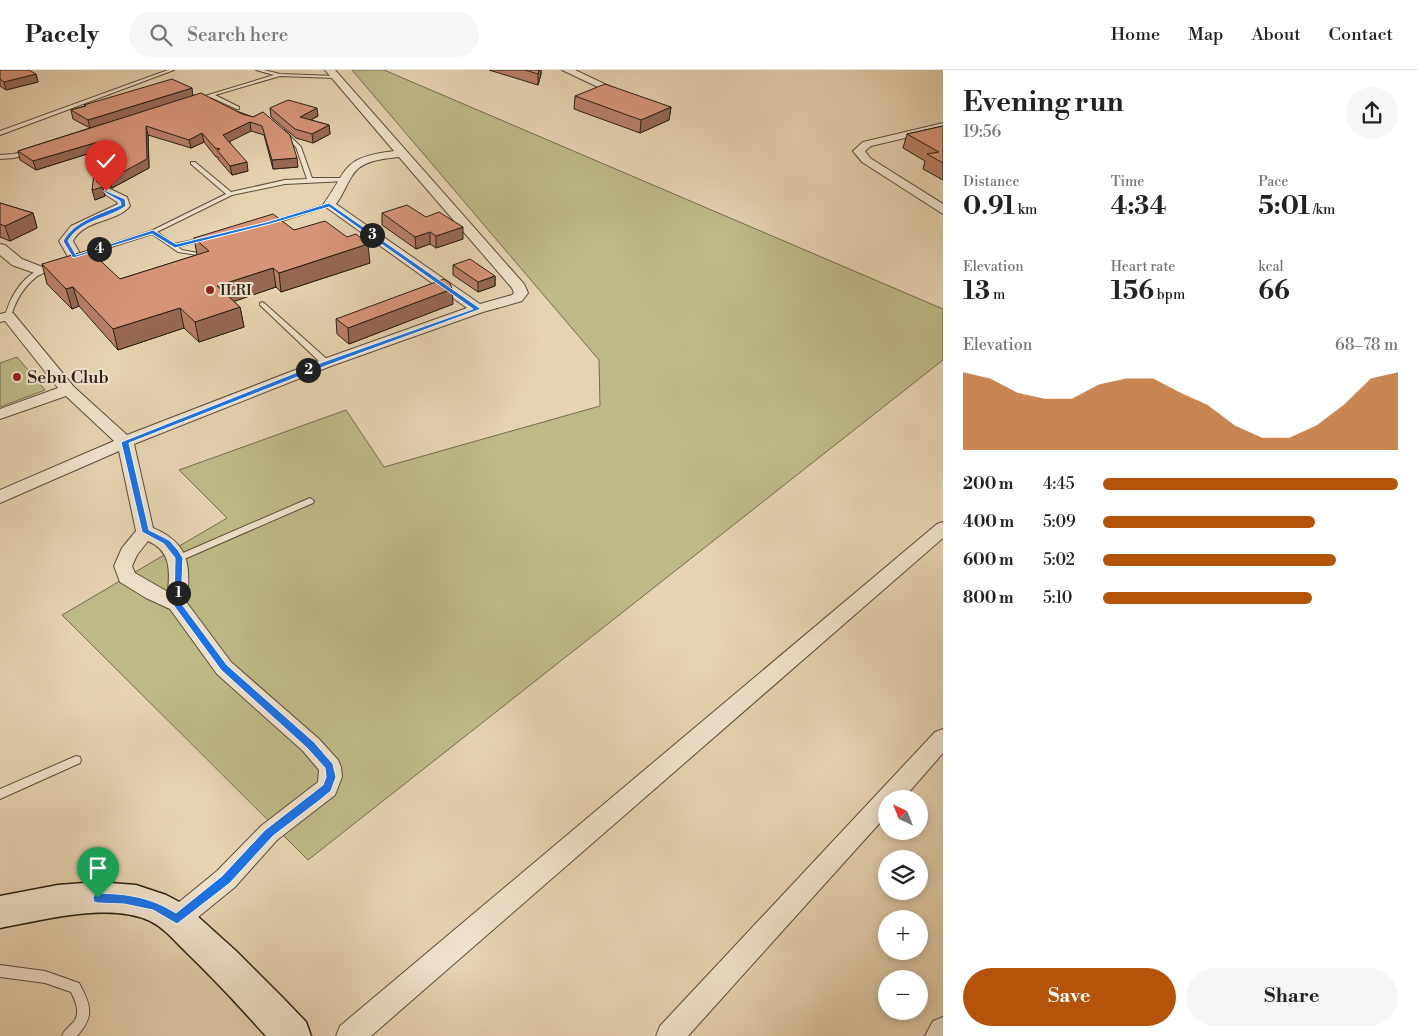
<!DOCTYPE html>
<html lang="en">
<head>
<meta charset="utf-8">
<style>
	:root { --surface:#fff; --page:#f6f6f6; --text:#222; --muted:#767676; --line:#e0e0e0; --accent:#b45309 }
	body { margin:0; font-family:"Libre Bodoni",serif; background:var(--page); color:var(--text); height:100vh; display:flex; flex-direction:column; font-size:19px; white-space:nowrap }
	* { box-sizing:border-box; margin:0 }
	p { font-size:16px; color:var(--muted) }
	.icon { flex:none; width:28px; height:28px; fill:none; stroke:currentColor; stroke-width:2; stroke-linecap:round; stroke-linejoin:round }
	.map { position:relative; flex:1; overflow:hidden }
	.drawer { display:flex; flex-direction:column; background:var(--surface); width:475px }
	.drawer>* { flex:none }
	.needle { width:32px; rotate:317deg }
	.tools { position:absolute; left:878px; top:720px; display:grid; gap:10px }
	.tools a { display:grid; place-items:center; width:50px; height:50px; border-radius:50%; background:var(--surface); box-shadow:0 2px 8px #0003; font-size:25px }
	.pin { position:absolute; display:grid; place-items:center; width:42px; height:42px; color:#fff; margin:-51px -21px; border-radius:50% 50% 50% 0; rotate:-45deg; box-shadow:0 0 5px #0007 }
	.pin .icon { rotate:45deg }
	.km { position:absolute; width:25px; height:25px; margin:-12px; border-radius:50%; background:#222; color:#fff; font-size:14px; line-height:25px; text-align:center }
	.round { display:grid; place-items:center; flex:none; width:52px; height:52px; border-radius:26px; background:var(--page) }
	.summary { display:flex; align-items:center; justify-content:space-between; height:85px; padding:0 20px }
	h1 { font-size:28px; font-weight:800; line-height:38px }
	.metrics { display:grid; grid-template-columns:repeat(3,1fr); gap:8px; height:85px; padding:5px 20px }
	.metrics div { display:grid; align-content:center }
	.metrics b { font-size:25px; font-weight:800 }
	.metrics small { font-size:14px; font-weight:400 }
	.metrics p { font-size:14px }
	.chart { height:140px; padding:10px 20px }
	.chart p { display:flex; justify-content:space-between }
	.chart svg { width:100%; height:90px; margin-top:5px; fill:var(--accent); opacity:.7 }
	.button { display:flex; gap:10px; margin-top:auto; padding:10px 20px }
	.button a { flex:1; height:58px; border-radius:30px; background:var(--accent); color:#fff; font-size:20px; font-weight:800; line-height:58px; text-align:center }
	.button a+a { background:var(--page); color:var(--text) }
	ul { padding:0 20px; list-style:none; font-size:16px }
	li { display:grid; grid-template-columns:80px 60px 1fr; align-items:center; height:38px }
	li i { height:12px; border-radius:6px; background:var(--accent) }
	header { display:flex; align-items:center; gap:30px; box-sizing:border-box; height:70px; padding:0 25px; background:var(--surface); border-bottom:1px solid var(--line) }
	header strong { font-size:24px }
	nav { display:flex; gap:28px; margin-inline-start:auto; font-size:18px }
	.search { width:350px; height:45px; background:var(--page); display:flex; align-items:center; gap:12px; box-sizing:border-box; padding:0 18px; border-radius:28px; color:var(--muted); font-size:19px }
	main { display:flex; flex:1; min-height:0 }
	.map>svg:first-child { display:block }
</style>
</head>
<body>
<header>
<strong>Pacely</strong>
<div class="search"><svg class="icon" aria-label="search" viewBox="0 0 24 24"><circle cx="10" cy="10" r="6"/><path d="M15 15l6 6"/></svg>Search here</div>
<nav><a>Home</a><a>Map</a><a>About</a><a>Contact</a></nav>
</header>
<main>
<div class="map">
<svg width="943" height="966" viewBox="0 0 943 966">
	<rect width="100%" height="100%" fill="#e6d3b1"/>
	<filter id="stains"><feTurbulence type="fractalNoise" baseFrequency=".004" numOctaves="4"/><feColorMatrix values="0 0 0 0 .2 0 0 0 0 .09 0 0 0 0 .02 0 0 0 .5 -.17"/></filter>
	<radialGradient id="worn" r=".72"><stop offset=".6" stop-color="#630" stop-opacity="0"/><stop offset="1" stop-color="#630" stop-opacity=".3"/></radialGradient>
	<!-- green -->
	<path fill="#bdba86" stroke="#746d4e" d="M 352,0 L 384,0 L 943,239 L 943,290 L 308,790 L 62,545 L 227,448 L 179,400 L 346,340 L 384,397 L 600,336 L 599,290 Z
		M 17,287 L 45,320 L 0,337 L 0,293 Z"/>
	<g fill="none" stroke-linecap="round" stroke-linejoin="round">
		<!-- service casing -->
		<g stroke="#594d3d" stroke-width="2">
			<path id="service" d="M 168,0 L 174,0 L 0,65 L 0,61 Z
				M 256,0 L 264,0 L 280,4 L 335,6 L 337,7 L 335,8 L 280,6 L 215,25 L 239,37 L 239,39 L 237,39 L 210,27 L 197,30 L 195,29 L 274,5 Z
				M 284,60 L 301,77 L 312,108 L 344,108 L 347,110 L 346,111 L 285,114 L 232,125 L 157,162 L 174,174 L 208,167 L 208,169 L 178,177 L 182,180 L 198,183 L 198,185 L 178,182 L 152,164 L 83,186 L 78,185 L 151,161 L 226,124 L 191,94 L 191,92 L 195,92 L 231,122 L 285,110 L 307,109 L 296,77 L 281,62 Z
				M 29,80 L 32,82 L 31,83 L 14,88 L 0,89 L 0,85 L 14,84 Z
				M 327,134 L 332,135 L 272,154 L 267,153 Z
				M 45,197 L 47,198 L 47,200 C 28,210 17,226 11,246 L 10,247 L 6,247 L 5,246 C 11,225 23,205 45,197 Z
				M 262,232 L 264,233 L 329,291 L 329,295 L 323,295 L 260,235 L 260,233 Z
				M 310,428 L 314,431 L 313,433 L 182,490 L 179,491 L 175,488 L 176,486 Z
				M 76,686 L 80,687 L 81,690 L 80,693 L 0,729 L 0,719 Z
				M 0,895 L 45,901 L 79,913 C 91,935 95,946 77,966 L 62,966 C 64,959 71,956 75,950 C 80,941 75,930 71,922 L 45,913 L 0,907 Z"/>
		</g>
		<!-- minor casing -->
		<g stroke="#594d3d" stroke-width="2">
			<path id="minor" d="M 325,0 L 335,0 L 524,214 L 528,223 L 522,231 L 483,242 L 331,296 L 134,374 L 153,458 C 191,474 190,496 187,533 L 231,592 L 319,669 L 338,690 L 341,697 L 342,707 L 335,725 L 277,770 L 235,817 L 186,857 L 177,861 L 168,857 L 164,849 L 168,841 L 217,801 L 261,756 L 318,712 L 319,700 L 303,681 L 217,604 L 170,539 L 146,528 L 120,512 L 114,496 L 122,478 L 136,461 L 119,381 L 0,433 L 0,420 L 114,371 L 66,326 L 0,349 L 0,339 L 58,318 L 5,251 L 0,252 L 0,244 L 8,242 L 13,243 L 74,317 L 127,365 L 321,290 L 467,238 L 323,135 C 350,97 341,88 394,81 ZM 399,87 L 512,218 L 514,223 L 512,225 L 480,234 L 336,134 C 343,125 346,115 352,106 C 361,90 383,89 399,87 ZM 148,471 C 171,481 170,500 168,522 L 135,503 L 132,496 L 137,485 Z
				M 562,0 L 575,0 L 628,25 L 623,28 L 619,27 Z
				M 943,53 L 943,59 L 871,76 L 865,81 L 870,88 L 943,134 L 943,144 L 862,92 L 853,81 L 863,72 Z
				M 106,117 L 127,127 L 130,136 C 116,153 84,149 73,171 L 82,187 L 75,191 L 70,190 L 59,171 L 71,156 L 118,134 L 117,132 L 100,121 Z
				M 0,174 L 5,175 L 22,189 L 45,198 L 47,201 L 40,205 L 12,195 L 0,185 Z
				M 943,452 L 943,468 L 371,966 L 336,966 L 340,956 L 937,454 Z
				M 943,659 L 943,683 L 903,729 L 886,729 L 886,746 L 688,966 L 656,966 L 660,956 L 935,662 Z
				M 943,947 L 943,966 L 925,966 L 933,951 Z"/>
		</g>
		<!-- secondary casing -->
		<g stroke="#2a2016" stroke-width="3">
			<path id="secondary" d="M 97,812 L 136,815 L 166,825 L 185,835 L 236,881 L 283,928 L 306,952 L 311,966 L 266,966 C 240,937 213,908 185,881 C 174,870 164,858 150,851 C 109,832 43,850 0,858 L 0,826 L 58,815 Z"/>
		</g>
		<!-- service -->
		<use href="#service" fill="#efe2cc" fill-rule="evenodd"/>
		<!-- minor -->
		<use href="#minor" fill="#efe2cc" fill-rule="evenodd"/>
		<!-- secondary -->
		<use href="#secondary" fill="#efe2cc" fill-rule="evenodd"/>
	</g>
	<!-- wall -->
	<path fill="#b97f67" stroke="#2a2016" d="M 0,0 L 36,4 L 38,12 L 6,20 L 0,16 Z
		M 489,0 L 541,0 L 541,4 L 538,15 Z
		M 193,25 L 253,47 L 263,42 L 298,97 L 273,99 L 264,65 L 251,61 L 229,71 L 248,101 L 232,105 L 218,89 L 218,87 L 216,87 L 204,72 L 191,78 L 148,65 L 149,98 L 112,118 L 105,115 L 103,117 L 105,126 L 95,130 L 97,81 L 36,100 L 20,90 L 18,81 L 90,58 L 73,49 L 71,40 L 85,36 L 84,35 Z
		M 575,26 L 671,37 L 669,50 L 640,63 L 574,39 Z
		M 270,38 L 318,46 L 311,50 L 329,55 L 330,64 L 313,73 L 296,68 L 271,47 Z
		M 943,56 L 943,110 L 923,99 L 925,91 L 903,78 L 907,64 Z
		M 0,133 L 33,143 L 37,158 L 10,171 L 0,167 Z
		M 382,143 L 463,169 L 436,178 L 430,174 L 416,179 L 382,155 Z
		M 294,160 L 370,193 L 281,222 L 276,217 L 234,231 L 240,237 L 244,257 L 199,272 L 184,258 L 118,280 L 79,236 L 72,239 L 47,214 L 42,194 L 120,209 L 197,185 L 194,168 Z
		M 453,195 L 495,206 L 495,216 L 478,222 L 453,205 Z
		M 453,234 L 349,274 L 337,264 L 336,249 Z"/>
	<!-- shaded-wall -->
	<path fill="#966854" stroke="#2a2016" d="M 539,0 L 541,0 L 541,4 L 538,15 L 538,4 Z
		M 36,4 L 38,12 L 6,20 L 4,12 Z
		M 192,18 L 193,27 L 90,58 L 88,50 Z
		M 671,37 L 669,50 L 640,63 L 641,50 Z
		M 317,38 L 318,46 L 301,55 L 300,47 Z
		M 250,52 L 251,61 L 225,74 L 223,65 Z
		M 329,55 L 330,64 L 313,73 L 312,64 Z
		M 146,56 L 148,65 L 149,98 L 112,118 L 110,109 Z
		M 202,63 L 204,72 L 191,78 L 189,70 Z
		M 98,72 L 100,80 L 36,100 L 33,91 Z
		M 297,88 L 298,97 L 273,99 L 272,90 Z
		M 247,92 L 248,101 L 232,105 L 230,96 Z
		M 103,106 L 105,115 L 103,117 L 105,126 L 95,130 L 92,120 L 96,111 Z
		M 33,143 L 37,158 L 10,171 L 5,156 Z
		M 463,157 L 463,169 L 436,178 L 436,166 Z
		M 430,162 L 430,174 L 416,179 L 415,167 Z
		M 368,174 L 370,193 L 281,222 L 279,203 Z
		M 273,198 L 276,217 L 221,236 L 217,216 Z
		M 495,206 L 495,216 L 478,222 L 478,212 Z
		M 73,217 L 79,236 L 72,239 L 66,219 Z
		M 452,219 L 453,234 L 349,274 L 348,258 Z
		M 240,237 L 244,257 L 199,272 L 195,252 Z
		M 180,238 L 184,258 L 118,280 L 113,259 Z"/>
	<!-- building -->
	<path fill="#d79478" stroke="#2a2016" d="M 0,0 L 29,0 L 36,4 L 4,12 L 0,9 Z
		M 525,0 L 539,0 L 538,4 Z
		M 172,9 L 192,18 L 88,50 L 71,40 L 86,36 L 84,35 Z
		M 605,14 L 671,37 L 641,50 L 575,26 Z
		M 201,23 L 242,44 L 253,47 L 263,42 L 290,65 L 297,88 L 272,90 L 262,56 L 250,52 L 223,65 L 247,92 L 230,96 L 217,80 L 220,79 L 215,78 L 202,63 L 189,70 L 146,56 L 147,89 L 110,109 L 103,106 L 96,111 L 103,117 L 92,120 L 98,72 L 33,91 L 18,81 Z
		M 288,30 L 317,38 L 300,47 L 329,55 L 312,64 L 295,59 L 270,38 Z
		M 943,56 L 943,93 L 927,84 L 939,82 L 907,64 Z
		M 0,133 L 33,143 L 5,156 L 0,154 Z
		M 407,135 L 426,147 L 439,142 L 463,157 L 436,166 L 430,162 L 415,167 L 382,143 Z
		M 273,144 L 294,160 L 325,151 L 347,167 L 356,164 L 368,174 L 279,203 L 273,198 L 217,216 L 240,237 L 195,252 L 180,238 L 113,259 L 73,217 L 66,219 L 42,194 L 89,180 L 120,209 L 209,181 L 194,168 Z
		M 470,189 L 495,206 L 478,212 L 453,195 Z
		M 444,209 L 450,213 L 452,219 L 348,258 L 336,249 Z"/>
	<!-- route -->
	<path fill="#1a73e8" stroke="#fff" d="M 104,120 L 125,129 L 126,136 C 108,149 80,150 68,171 L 76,185 L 153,160 L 176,174 L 267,152 L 329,133 L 481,239 L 328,295 L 129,373 L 149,460 L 169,470 L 178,480 L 183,488 L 181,533 L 227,595 L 314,672 L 333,694 L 336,707 L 331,721 L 320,730 L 273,766 L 230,813 L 177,854 L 153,840 L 124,834 L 98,833 L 94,832 L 93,828 L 94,825 L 98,823 C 129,824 150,827 176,843 L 222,806 L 265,760 L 323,715 L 326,707 L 325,698 L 307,678 L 221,600 L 174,536 L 175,488 L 164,474 L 142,462 L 121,372 L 323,292 L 473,239 L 329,137 L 270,154 L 175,178 L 152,164 L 73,188 L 63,171 C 74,151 100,144 121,135 L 120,131 L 104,122 Z"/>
	<!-- markers -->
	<g fill="#8f2418" stroke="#efe2cc" stroke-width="2">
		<circle cx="210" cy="220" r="5"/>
		<circle cx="17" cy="307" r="5"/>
	</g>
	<g text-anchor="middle" stroke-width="4" stroke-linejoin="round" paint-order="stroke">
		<!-- far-poi labels -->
		<g font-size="15" fill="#2a2016" stroke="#efe2cc" text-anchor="start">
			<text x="220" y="225">ILRI</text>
		</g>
		<!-- poi labels -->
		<g font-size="18" fill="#2a2016" stroke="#efe2cc" text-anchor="start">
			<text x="27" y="313">Sebu Club</text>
		</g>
	</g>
	<rect width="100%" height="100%" filter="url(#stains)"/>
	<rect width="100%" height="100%" fill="url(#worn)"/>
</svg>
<div class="tools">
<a><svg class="needle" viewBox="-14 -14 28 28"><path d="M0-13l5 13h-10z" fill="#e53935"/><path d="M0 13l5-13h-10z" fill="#767676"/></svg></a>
<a><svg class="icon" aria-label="layers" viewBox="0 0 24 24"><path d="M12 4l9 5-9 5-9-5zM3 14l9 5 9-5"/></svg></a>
<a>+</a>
<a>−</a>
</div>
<div class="pin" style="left:98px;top:828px;background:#1e9e55"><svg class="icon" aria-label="arrive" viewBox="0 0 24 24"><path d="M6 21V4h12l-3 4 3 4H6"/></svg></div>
<div class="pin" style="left:106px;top:121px;background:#d93025"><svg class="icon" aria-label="check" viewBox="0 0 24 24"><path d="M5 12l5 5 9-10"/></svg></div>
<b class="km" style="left:178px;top:523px">1</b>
<b class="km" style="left:308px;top:300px">2</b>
<b class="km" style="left:372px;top:165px">3</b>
<b class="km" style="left:99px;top:179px">4</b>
</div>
<section class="drawer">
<div class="summary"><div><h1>Evening run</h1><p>19:56</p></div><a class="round"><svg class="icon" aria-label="share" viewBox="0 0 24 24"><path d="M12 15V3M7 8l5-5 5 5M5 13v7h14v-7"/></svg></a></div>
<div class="metrics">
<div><p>Distance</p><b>0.91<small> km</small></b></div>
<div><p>Time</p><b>4:34</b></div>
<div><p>Pace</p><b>5:01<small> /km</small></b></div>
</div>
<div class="metrics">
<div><p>Elevation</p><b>13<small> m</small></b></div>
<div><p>Heart rate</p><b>156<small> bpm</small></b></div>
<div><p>kcal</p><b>66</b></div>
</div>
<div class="chart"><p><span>Elevation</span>68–78 m</p>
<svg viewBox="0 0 160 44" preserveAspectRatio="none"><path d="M0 44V6L10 9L20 16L30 19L40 19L50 12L60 9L70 9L80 16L90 22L100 32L110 38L120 38L130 32L140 22L150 9L160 6V44z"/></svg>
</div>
<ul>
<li><b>200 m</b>4:45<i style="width:100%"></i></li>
<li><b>400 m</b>5:09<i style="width:72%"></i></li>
<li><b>600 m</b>5:02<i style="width:79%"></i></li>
<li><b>800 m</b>5:10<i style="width:71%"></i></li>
</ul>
<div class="button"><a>Save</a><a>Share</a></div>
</section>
</main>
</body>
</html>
